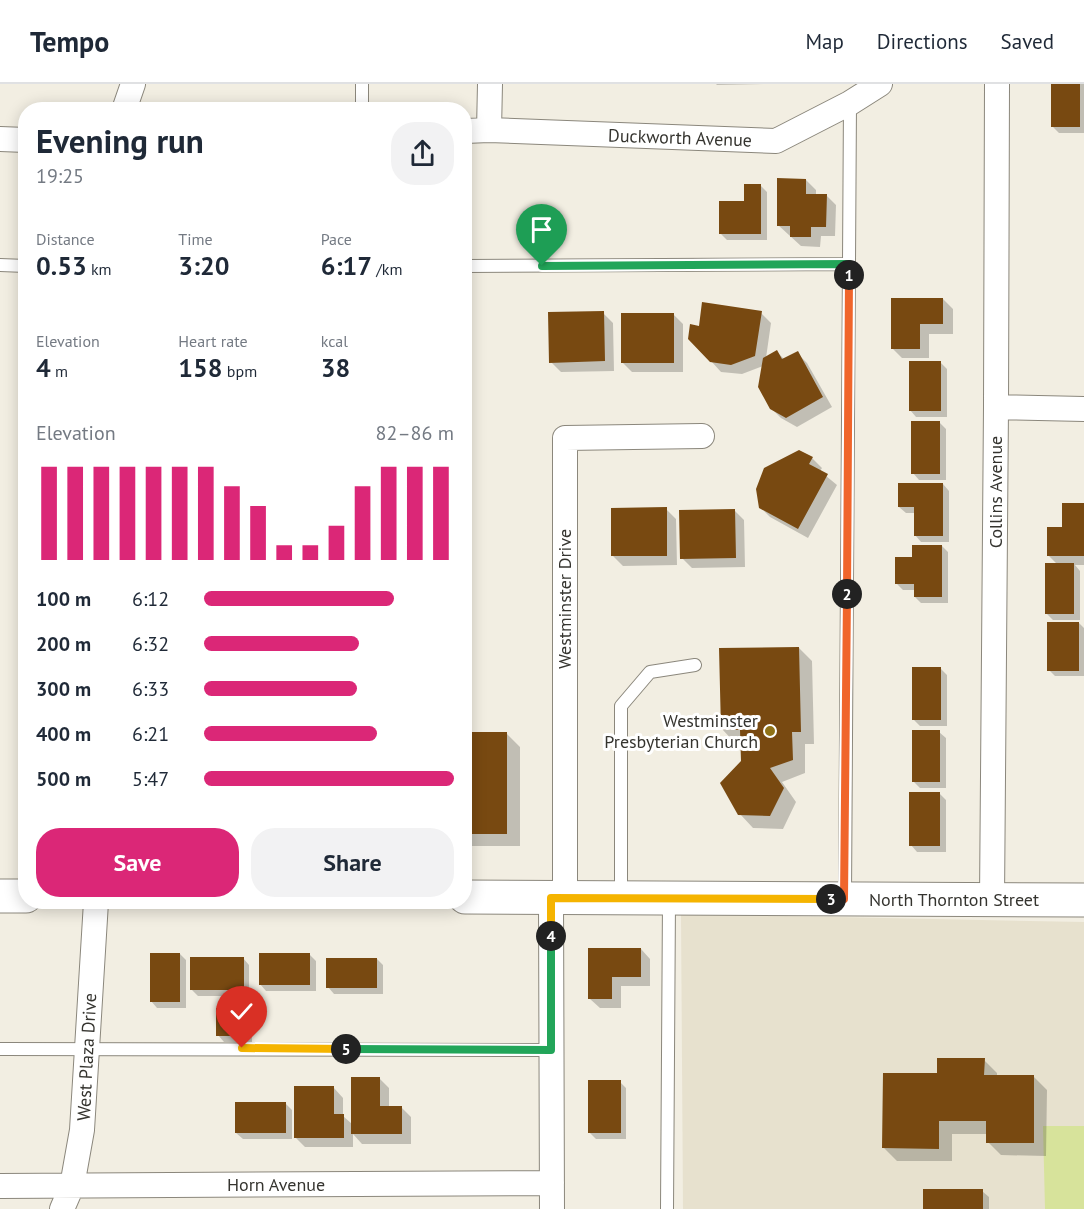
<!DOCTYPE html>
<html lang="en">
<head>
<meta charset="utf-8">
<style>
	:root { --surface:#fff; --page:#f2f2f3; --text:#1f2937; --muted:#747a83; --line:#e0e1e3; --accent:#db2777 }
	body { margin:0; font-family:"PT Sans",sans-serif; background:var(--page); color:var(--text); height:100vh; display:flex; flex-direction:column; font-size:22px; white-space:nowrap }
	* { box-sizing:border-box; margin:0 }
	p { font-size:20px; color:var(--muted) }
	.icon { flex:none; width:33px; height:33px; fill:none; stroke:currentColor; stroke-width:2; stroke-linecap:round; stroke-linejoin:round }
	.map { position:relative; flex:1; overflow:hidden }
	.panel { position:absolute; left:18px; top:18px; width:454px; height:807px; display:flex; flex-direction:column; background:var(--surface); border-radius:24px; box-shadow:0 3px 15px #0003 }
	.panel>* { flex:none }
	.pin { position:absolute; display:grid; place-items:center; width:51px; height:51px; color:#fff; margin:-62px -26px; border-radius:50% 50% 50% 0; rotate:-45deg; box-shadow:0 0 6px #0007 }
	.pin .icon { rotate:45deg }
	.km { position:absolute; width:30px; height:30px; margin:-15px; border-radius:50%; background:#222; color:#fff; font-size:16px; line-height:30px; text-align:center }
	.round { display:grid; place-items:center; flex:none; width:63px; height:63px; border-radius:24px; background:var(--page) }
	.head { display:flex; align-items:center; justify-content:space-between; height:102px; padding:0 18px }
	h1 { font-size:33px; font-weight:700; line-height:45px }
	.metrics { display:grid; grid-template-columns:repeat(3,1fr); gap:9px; height:102px; padding:6px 18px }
	.metrics div { display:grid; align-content:center }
	.metrics b { font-size:26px; font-weight:700 }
	.metrics small { font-size:16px; font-weight:400 }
	.metrics p { font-size:16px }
	.chart { height:168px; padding:12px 18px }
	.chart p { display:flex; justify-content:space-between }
	.chart svg { width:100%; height:108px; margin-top:6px; stroke:var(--accent); stroke-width:6 }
	.primary-button { display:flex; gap:12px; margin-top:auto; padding:12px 18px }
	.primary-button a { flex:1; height:69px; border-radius:24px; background:var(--accent); color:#fff; font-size:24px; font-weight:700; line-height:69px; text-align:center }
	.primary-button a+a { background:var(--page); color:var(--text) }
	ul { padding:0 18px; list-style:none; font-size:20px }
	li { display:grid; grid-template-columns:96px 72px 1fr; align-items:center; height:45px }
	li i { height:15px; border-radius:8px; background:var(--accent) }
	header { display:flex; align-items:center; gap:36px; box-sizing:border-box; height:84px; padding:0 30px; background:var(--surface); border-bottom:2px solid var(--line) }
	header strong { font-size:28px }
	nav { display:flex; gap:33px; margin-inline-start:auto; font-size:21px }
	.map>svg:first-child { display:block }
</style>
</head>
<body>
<header>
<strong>Tempo</strong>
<nav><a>Map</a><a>Directions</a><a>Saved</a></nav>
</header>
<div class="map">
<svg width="1084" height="1125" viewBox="0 0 1084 1125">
	<rect width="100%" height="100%" fill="#f2eee2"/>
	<!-- built -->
	<path fill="#e7e1ce" d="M 681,830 L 1084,838 L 1084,1125 L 683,1125 Z"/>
	<!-- green -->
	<path fill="#d7e39b" d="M 1043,1042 L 1084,1042 L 1084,1125 L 1045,1125 Z"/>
	<!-- shadow -->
	<path fill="#0003" d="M 716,0 L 766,0 L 717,1 Z
		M 1053,0 L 1084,0 L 1084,49 L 1059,49 L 1053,43 Z
		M 806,96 L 816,106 L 816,111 L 826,111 L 836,121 L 835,152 L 821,152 L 820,163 L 801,162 L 778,141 Z
		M 760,101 L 767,108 L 767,156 L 727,156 L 721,150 Z
		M 943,215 L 953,225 L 953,250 L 929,250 L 929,274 L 902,274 L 892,264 Z
		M 603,229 L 613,239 L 614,287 L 561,288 L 551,278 Z
		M 761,229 L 771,239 L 766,274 L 777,268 L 785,276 L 797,269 L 807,279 L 832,323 L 797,343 L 781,334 L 771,324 L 763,282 L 742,290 L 721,288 L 711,277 L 700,244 Z
		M 673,230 L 683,240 L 683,288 L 632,288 L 622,278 Z
		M 940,278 L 947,285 L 947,333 L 916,333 L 910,326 Z
		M 939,338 L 946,345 L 946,396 L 919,396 L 913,389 Z
		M 812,374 L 822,384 L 820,387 L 837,401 L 808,454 L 770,433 L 760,423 Z
		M 943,400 L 949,407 L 949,458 L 921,458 L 915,451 L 915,429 L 906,429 L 899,423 Z
		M 1084,421 L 1084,481 L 1075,481 L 1080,487 L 1080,536 L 1053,536 L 1046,529 L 1057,480 L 1048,471 Z
		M 666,425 L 676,435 L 677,481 L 623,482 L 613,472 Z
		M 734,426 L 744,436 L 745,483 L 692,484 L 682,474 Z
		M 942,462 L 948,468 L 948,519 L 921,519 L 915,513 L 915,506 L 903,506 L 897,500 L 914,474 Z
		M 1079,539 L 1084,544 L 1084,592 L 1055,592 L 1049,586 Z
		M 799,564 L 812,577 L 814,660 L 805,660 L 805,689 L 782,698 L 796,718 L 783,745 L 753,744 L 740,730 L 742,658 L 735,659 L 722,645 Z
		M 941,585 L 947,591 L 947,642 L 920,642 L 914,636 Z
		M 939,648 L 946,654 L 946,704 L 920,704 L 913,697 Z
		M 465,650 L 507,650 L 520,663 L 520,762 L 465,762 Z
		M 939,709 L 946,716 L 946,768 L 917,768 L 911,761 Z
		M 590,865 L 641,865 L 650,875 L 650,902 L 621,902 L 621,924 L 600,924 L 590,915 Z
		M 180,870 L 186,876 L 186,924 L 157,924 L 151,917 Z
		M 310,871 L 316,877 L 316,907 L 266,907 L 260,900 Z
		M 243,874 L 249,881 L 249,912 L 198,912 L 192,906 Z
		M 377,875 L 383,881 L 383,910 L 334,910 L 328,903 Z
		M 245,925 L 252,932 L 252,958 L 224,958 L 218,951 Z
		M 984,976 L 997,989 L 997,993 L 1034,993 L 1047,1006 L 1046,1072 L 1001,1071 L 988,1058 L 988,1050 L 952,1050 L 952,1077 L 897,1077 L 884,1064 L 939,991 Z
		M 379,994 L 389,1004 L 389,1023 L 401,1023 L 411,1033 L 411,1060 L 362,1060 L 353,1050 L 353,1063 L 305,1063 L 295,1053 L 334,1004 L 343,1014 L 343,1032 L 352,1040 Z
		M 620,998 L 626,1004 L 626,1055 L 596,1055 L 589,1048 Z
		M 285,1019 L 292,1026 L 292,1055 L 243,1055 L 236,1049 Z
		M 982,1107 L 989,1113 L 989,1125 L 924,1125 Z"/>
	<!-- building -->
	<path fill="#784911" d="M 1051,0 L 1080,0 L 1080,43 L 1051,43 Z
		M 777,94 L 806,95 L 806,110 L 827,110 L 826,143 L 811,143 L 811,153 L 790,153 L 790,142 L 777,142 Z
		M 744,100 L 761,100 L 761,150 L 719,150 L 719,117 L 744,117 Z
		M 891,214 L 943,214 L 943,240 L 920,240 L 920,265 L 891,265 Z
		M 702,218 L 762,227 L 755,272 L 731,281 L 710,278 L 688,255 L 690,240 L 699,242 Z
		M 604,227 L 605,277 L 549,279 L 548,228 Z
		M 621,229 L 674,229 L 674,279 L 621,279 Z
		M 777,266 L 782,275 L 798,267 L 823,313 L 786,334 L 770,325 L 758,303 L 763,274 Z
		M 909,277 L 941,277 L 941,327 L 909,327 Z
		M 911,337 L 940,337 L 940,390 L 911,390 Z
		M 799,366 L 813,373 L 809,380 L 828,390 L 798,445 L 759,424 L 756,405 L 764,384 Z
		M 898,399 L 943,399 L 943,452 L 914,452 L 914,423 L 898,423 Z
		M 1062,419 L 1084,419 L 1084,472 L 1047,472 L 1047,443 L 1062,443 Z
		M 667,423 L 667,472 L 611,472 L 611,424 Z
		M 735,425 L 736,474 L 680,475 L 679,426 Z
		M 912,461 L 942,461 L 942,513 L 914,513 L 914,500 L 895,500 L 895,473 L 912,473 Z
		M 1045,479 L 1074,479 L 1074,530 L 1045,530 Z
		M 1047,538 L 1079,538 L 1079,587 L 1047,587 Z
		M 799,563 L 801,648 L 792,648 L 793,676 L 770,684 L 784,704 L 770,732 L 738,731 L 720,699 L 741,677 L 740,646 L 721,646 L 719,564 Z
		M 912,583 L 941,583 L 941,636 L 912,636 Z
		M 912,646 L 940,646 L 940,698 L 912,698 Z
		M 465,648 L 507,648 L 507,750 L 465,750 Z
		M 909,708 L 940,708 L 940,762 L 909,762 Z
		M 588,864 L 641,864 L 641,893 L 612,893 L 612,915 L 588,915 Z
		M 150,869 L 180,869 L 180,918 L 150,918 Z
		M 259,869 L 310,869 L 310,901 L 259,901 Z
		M 190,873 L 244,873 L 244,906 L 190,906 Z
		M 326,874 L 377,874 L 377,904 L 326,904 Z
		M 216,924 L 246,924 L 246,952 L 216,952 Z
		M 937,974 L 985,974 L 984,991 L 1034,991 L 1034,1059 L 986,1059 L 986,1037 L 939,1037 L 939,1065 L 882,1064 L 883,989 L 937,989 Z
		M 351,993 L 380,993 L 380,1022 L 402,1022 L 402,1050 L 351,1050 Z
		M 588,996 L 621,996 L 621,1049 L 588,1049 Z
		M 294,1002 L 334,1002 L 334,1030 L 344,1030 L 344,1054 L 294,1054 Z
		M 235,1018 L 286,1018 L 286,1049 L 235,1049 Z
		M 923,1105 L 983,1105 L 983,1125 L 923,1125 Z"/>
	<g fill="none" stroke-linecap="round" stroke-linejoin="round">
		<!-- lane casing -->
		<g stroke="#8b877c" stroke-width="14">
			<path id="lane" d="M 362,26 L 362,0
				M 0,181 L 26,182
				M 465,182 L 849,180
				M 621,813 L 621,622 L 650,588 L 695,581
				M 845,813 L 850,19
				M 0,965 L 551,966
				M 667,1125 L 669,816"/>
		</g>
		<!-- street casing -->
		<g stroke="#8b877c" stroke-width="26">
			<path id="street" d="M 124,26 L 133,0
				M 489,46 L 490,0
				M 465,47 L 489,46 L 776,57 L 850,19 L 880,0
				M 0,55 L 26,56
				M 996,323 L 1084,325
				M 551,814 L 552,1125
				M 565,814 L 565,354 L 702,352
				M 992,816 L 996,323 L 997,0
				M 0,1102 L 552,1099
				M 62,1125 L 72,1102 L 82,1046 L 96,818"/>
		</g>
		<!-- secondary casing -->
		<g stroke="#8b877c" stroke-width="35">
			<path id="secondary" d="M 0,812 L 26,812
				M 465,813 L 1084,816"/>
		</g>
		<!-- lane -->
		<use href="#lane" stroke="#fff" stroke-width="12"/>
		<!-- street -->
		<use href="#street" stroke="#fff" stroke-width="24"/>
		<!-- secondary -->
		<use href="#secondary" stroke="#fff" stroke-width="33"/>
	</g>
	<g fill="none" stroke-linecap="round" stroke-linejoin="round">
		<!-- split-1 casing -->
		<g stroke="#fff" stroke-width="12">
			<path id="split-1" d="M 542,182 L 849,180 L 849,191"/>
		</g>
		<!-- split-2 casing -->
		<g stroke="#fff" stroke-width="12">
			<path id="split-2" d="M 847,510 L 849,191"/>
		</g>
		<!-- split-3 casing -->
		<g stroke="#fff" stroke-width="12">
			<path id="split-3" d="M 831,815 L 844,815 L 847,510"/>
		</g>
		<!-- split-4 casing -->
		<g stroke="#fff" stroke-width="12">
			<path id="split-4" d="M 551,852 L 551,814 L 831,815"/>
		</g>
		<!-- split-5 casing -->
		<g stroke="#fff" stroke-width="12">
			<path id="split-5" d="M 346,965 L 551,966 L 551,852"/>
		</g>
		<!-- split-6 casing -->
		<g stroke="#fff" stroke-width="12">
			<path id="split-6" d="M 242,964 L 346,965"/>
		</g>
		<!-- split-1 -->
		<use href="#split-1" stroke="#22a559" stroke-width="8"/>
		<!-- split-2 -->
		<use href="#split-2" stroke="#f0652b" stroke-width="8"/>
		<!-- split-3 -->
		<use href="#split-3" stroke="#f0652b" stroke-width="8"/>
		<!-- split-4 -->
		<use href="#split-4" stroke="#f5b400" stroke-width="8"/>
		<!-- split-5 -->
		<use href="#split-5" stroke="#22a559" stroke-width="8"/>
		<!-- split-6 -->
		<use href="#split-6" stroke="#f5b400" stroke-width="8"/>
	</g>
	<!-- markers -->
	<circle fill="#8f7217" stroke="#fff" stroke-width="2" cx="770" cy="647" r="6"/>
	<g text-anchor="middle" stroke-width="6" stroke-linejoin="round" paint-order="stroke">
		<!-- street labels -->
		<g font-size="18" fill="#35342f" stroke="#fff">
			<text transform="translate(680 54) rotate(2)" y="6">Duckworth Avenue</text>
			<text transform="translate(996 408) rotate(-90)" y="6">Collins Avenue</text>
			<text transform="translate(565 515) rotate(-90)" y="6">Westminster Drive</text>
			<text x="954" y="822">North Thornton Street</text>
			<text transform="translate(87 973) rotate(-87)" y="6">West Plaza Drive</text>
			<text x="276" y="1107">Horn Avenue</text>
		</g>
		<!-- poi labels -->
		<g font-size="18" fill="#35342f" stroke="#fff" text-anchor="end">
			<text x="758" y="643">Westminster<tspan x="758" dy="21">Presbyterian Church</tspan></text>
		</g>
	</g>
</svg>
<div class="pin" style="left:542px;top:182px;background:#1e9e55"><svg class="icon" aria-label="arrive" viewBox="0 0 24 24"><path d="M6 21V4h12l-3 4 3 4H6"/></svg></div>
<div class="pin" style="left:242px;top:964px;background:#d93025"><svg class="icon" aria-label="check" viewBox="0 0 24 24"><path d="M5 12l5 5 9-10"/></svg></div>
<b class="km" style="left:849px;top:191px">1</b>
<b class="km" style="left:847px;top:510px">2</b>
<b class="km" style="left:831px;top:815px">3</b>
<b class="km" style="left:551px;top:852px">4</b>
<b class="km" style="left:346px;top:965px">5</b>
<section class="panel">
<div class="head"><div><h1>Evening run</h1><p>19:25</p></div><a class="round"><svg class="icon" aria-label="share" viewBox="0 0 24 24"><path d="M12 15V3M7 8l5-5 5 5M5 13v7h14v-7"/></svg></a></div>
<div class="metrics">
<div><p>Distance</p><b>0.53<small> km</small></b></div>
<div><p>Time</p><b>3:20</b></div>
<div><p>Pace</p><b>6:17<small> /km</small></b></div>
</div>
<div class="metrics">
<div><p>Elevation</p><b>4<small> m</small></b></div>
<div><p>Heart rate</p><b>158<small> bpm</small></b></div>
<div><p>kcal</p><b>38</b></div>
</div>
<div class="chart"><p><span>Elevation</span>82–86 m</p>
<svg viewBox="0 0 160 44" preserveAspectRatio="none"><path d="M5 44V6M15 44V6M25 44V6M35 44V6M45 44V6M55 44V6M65 44V6M75 44V14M85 44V22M95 44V38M105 44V38M115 44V30M125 44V14M135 44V6M145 44V6M155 44V6"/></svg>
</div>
<ul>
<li><b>100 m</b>6:12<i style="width:76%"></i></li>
<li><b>200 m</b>6:32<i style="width:62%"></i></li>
<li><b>300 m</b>6:33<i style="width:61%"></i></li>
<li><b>400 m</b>6:21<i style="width:69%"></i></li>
<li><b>500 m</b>5:47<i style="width:100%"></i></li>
</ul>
<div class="primary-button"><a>Save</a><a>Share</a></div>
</section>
</div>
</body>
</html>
